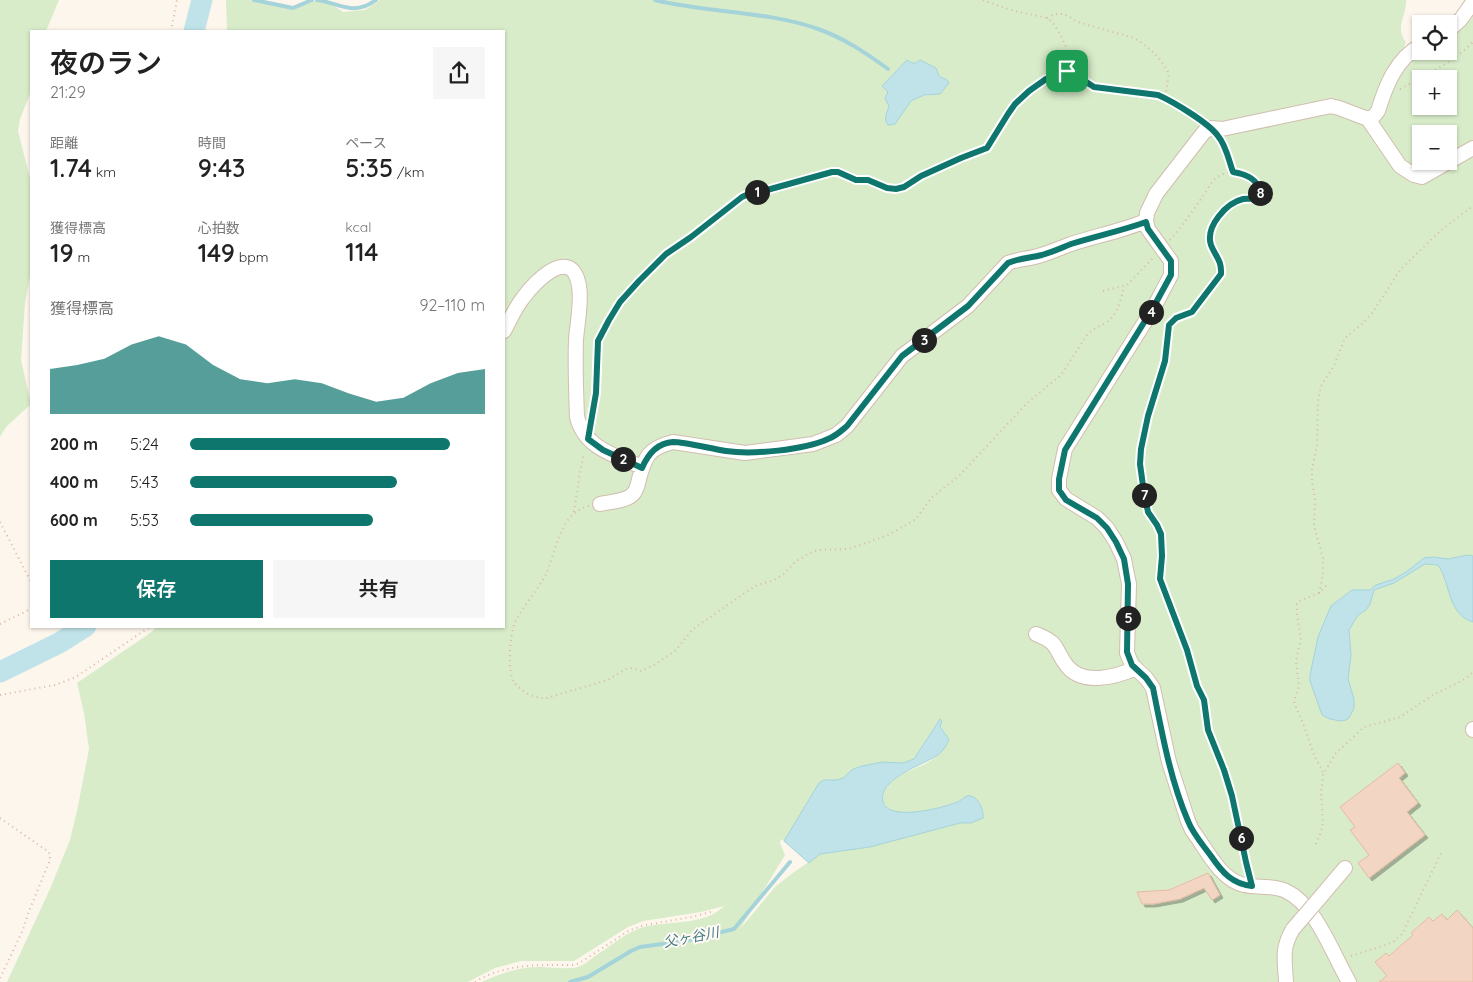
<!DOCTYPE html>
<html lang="ja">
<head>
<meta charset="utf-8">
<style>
	:root { --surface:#fff; --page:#f6f6f6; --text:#222; --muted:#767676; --accent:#0f766e }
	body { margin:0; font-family:Quicksand,"Noto Sans JP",sans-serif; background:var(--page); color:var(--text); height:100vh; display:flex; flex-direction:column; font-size:19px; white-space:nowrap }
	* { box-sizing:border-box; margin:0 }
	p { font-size:16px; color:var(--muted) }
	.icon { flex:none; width:28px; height:28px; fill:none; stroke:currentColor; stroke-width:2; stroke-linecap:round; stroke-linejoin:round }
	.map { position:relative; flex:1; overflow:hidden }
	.side { position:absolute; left:30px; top:30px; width:475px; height:598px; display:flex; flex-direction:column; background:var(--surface); border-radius:0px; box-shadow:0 1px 4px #0004 }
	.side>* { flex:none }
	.tools { position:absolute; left:1412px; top:15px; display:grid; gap:10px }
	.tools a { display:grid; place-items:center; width:45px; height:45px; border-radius:0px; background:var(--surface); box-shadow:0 1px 4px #0004; font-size:25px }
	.pin { position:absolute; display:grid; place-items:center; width:42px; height:42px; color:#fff; margin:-21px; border-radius:10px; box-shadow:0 2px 8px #0006 }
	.km { position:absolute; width:25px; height:25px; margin:-12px; border-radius:50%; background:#222; color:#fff; font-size:14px; line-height:25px; text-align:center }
	.round { display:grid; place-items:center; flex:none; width:52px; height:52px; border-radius:0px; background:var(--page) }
	.headline { display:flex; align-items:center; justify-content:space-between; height:85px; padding:0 20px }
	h1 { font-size:28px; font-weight:600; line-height:38px }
	.stats { display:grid; grid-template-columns:repeat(3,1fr); gap:8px; height:85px; padding:5px 20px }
	.stats div { display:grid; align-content:center }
	.stats b { font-size:25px; font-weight:600 }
	.stats small { font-size:14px; font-weight:400 }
	.stats p { font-size:14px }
	.chart { height:140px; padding:10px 20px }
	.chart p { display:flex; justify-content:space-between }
	.chart svg { width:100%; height:90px; margin-top:5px; fill:var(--accent); opacity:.7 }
	.cta { display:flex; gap:10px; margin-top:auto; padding:10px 20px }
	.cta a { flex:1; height:58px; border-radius:0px; background:var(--accent); color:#fff; font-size:20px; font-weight:600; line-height:58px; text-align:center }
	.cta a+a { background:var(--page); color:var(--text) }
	ul { padding:0 20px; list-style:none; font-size:16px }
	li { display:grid; grid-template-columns:80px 60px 1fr; align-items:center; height:38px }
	li i { height:12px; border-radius:6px; background:var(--accent) }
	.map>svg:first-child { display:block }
</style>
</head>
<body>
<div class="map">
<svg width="1473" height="982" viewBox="0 0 1473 982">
	<defs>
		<filter id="shadow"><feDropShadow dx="3" dy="3" stdDeviation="0" flood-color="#0004"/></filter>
	</defs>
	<rect width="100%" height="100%" fill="#fdf6ec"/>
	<!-- green -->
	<path fill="#d8ecc9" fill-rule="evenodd" d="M 0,0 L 59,0 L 46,31 L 31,31 L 31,91 L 20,119 L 18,131 L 31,182 L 31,271 L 25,303 L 21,360 L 31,404 L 6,427 L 0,437 Z
		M 226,0 L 251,0 L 294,9 L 315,1 L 330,3 L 343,12 L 365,10 L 380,0 L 1406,0 C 1407,15 1394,28 1406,42 L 1402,54 L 1421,51 L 1449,51 L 1448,24 L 1465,0 L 1473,0 L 1473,982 L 481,982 C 501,973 519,967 540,967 C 552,967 567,970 578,967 C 584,965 590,960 595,956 C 611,946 628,930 648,926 C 671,921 706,925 724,906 L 701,912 L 643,921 L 628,927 L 574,961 L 521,961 L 495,968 L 468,982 L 7,982 L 50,889 L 70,840 L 77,811 L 89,749 L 84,713 L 77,683 L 153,631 L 157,626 L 504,626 L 504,31 L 227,31 ZM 907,60 L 912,63 L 916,63 L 920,60 C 929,67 937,75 947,80 L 933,95 C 911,94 905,108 895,124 L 885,116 L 890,106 L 885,98 L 888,92 L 882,86 ZM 1421,79 L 1449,79 L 1449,106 L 1421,106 ZM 1421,134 L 1449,134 L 1449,161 L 1421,161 ZM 938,721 L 949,740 C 946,744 944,750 940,753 C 923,772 886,770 882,801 C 892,825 949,808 966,797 L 979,820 L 960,823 L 870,847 L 820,854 L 790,875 L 775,887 L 740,929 L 785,855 L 780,843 L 781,839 L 784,841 L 819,783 L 824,780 L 837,780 L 843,778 L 853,769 L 862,766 L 882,762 L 903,763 L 914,759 Z"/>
	<!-- water -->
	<path fill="#bfe3e8" stroke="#a5d3da" d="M 907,60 L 912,63 L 916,63 L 920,60 L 936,68 L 939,76 L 947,80 L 949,83 L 940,94 L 924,95 L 911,101 L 895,124 L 888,125 C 883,118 887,113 889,106 L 885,98 L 888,92 L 882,86 Z
		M 1467,555 L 1473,556 L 1473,622 C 1447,614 1451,584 1438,565 L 1425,564 L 1394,583 L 1374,590 L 1370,604 L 1366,610 L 1358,615 L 1349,630 L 1351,655 L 1348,679 L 1354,699 L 1354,708 L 1349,718 L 1346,720 L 1341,721 L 1330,719 L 1322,715 L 1321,712 L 1310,681 L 1310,675 L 1318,637 L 1331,606 L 1352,590 L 1370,590 L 1376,585 L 1394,579 L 1406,572 L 1424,558 L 1433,557 L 1448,559 Z
		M 940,719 L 942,721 L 940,726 L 949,740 C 946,746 943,751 938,755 C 923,765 877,779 883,802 C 888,822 944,808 957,802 C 961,801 964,797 967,796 C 978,794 984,810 983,818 L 971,823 L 960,823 L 870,847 L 820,854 L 809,863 L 784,841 L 819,783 L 824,780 L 837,780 L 843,778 L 853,769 L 862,766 L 882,762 L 903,763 L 914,759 Z"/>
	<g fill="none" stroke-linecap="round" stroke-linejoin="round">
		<!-- stream -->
		<path stroke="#a5d3da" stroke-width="4" d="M 254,0 L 293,8 L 312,0
			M 317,0 C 340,3 353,17 376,0
			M 655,0 C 708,13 768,11 818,29 C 844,38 866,53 888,69
			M 570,982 L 588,977 L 631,951 L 640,947 L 684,941 L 734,929 L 790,862"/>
		<!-- river -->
		<path stroke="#bfe3e8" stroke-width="21" d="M 194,31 L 202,0
			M 0,672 L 59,643 L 86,626"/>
	</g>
	<!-- building -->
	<path fill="#f3d5c3" stroke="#e6bba3" filter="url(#shadow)" d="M 1398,763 L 1405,773 L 1399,778 L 1418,803 L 1407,812 L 1425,835 L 1369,878 L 1358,863 L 1369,855 L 1350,830 L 1355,827 L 1340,807 Z
		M 1208,873 L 1220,895 L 1212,900 L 1204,888 L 1180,899 L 1153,904 L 1142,904 L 1137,892 L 1169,890 Z
		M 1457,910 L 1473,928 L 1473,982 L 1379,982 L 1387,976 L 1375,962 L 1386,953 L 1389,956 L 1413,935 L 1411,933 L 1429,917 L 1433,921 L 1442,914 L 1447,920 Z"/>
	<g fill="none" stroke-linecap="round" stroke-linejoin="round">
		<!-- minor casing -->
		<g stroke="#d1beb0" stroke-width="16">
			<path id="minor" d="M 1449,30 L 1461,19 L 1473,2
				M 1368,119 L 1374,116 L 1378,111 C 1386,85 1396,59 1421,45
				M 504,331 C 510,320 515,308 523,298 C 535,281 572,244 579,286 C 582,302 577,324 576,340 C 575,365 576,391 577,417 C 585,449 615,455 642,467
				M 600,504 C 609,502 627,501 633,494 C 637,490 638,484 639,479 C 645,456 649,448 673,442 L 745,453 L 813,444 L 836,435 L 847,426 L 902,356 L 968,306 L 1008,263 C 1018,259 1028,259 1038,256 C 1049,253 1060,248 1071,244 C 1096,236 1121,231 1146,221
				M 1036,634 C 1061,644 1053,648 1067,666 C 1083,686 1116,677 1136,668
				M 1473,729 L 1473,730
				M 1323,894 L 1345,868
				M 1286,982 C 1285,960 1281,949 1293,929
				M 1349,982 C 1333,955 1316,905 1286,891 C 1273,885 1257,888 1244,885 C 1220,880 1206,848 1192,830 L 1188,821 L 1169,762 L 1153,688 L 1146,678 L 1132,665 L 1127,653 L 1129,584 L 1124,559 L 1116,542 L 1107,528 L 1097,518 L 1066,499 L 1059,490 L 1059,479 L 1065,449 L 1153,309 L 1171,275 L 1171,261 L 1148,229 L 1146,221 L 1147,213 L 1156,194 L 1204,132 L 1211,128 L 1222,129 L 1331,106 L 1339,108 L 1368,119 L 1400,166 L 1414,175 L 1422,177 L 1473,148"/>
		</g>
		<!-- path -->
		<path stroke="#d9b8a5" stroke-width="2" stroke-dasharray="1 4" stroke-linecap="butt" d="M 983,0 L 1011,10 L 1047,18 L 1051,21 C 1070,42 1068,73 1094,87 L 1158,95 L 1199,120
			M 1047,18 L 1054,14 L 1064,14 L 1078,22 L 1134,38 C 1148,46 1162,59 1169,74 L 1165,98
			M 171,31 L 177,0
			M 1400,89 C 1426,75 1452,63 1473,42
			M 1221,142 L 1233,172
			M 1170,240 C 1182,226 1193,211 1203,196 C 1207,190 1212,181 1217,177 C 1229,169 1244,172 1254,180 C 1260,185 1261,190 1258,197 C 1253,200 1248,198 1243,199 C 1226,203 1205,227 1211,245 C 1215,256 1222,260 1221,274 L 1192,313 L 1176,318 L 1169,325 L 1165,361 L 1148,416 L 1141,449 L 1140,464 L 1144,493 L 1148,512 L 1157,525 L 1161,534 L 1163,556 L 1160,579 L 1187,650 L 1197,686 L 1204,700 L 1208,730 L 1224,770 L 1232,796 L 1249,874
			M 1103,291 L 1127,285 L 1153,258
			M 592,419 L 596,393 L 598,341 L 609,319 L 620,302 L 666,254 L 691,237 L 728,206 L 753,192 L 767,190 L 832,172 L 857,180 L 868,180 L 887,188 L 896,189 L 904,187 L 921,176 L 961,158 L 987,149 L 1007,114 L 1015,104 L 1029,91 L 1047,79 L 1067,71 L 1075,70
			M 589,506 C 559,513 557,550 546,574 C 537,591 524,605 515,622 C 510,634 507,671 514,682 C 521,692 535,699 547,698 L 608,680 L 626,669 L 632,668 L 640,671 L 654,665 L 676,650 L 693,629 L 755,586 L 774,580 L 784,574 L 795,562 L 808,554 L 818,550 L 848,549 L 863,544 L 888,535 L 915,520 L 932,497 L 959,476 L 1027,403 L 1061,375 L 1087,335 C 1093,329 1100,326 1107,322 C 1118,314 1121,299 1124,287
			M 574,512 L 580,472 L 584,453
			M 0,522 L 31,582
			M 1319,593 L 1323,575 L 1323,558 L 1314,526 L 1315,499 L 1312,482 L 1312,469 L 1317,446 L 1318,402 L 1321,386 L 1334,366 L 1345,338 L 1362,324 L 1372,313 L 1401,269 L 1440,231 L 1473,206
			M 0,624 L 31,609
			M 0,695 L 55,685 L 76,677 L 151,626
			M 1323,772 L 1314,755 L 1304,726 L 1295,705 L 1294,701 L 1299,686 L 1296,661 L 1301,638 L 1297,616 L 1297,604 L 1299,601 L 1319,593 L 1329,583
			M 0,818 L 46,850 L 50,854 L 50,860 L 29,911 L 23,930 L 0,978
			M 1316,844 L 1321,832 L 1323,823 L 1321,792 L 1323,775 L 1335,754 L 1364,727 L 1400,717 L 1433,695 L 1465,679 L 1473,672
			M 1351,956 L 1392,943 L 1402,934 L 1442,851
			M 475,982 C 506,963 540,965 575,965 L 581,962 L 630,930 L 645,925 L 692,917 L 714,911"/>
		<!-- minor -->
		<use href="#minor" stroke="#fff" stroke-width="14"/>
		<!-- minor-bridge casing -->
		<g stroke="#d1beb0" stroke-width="16" stroke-linecap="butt">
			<path id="minor-bridge" d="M 1293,929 L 1323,894"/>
		</g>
		<!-- minor-bridge -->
		<use href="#minor-bridge" stroke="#fff" stroke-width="14"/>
	</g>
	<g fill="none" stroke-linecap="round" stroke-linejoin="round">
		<!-- route casing -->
		<g stroke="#fff" stroke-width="10">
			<path id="route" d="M 1075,70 L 1080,78 L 1094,87 L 1158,95 C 1172,101 1209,123 1218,136 C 1226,145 1229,161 1233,172 C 1245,174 1257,178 1260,191 L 1258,197 C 1253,200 1248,198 1243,199 C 1226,203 1205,227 1211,245 C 1215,256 1222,260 1221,274 L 1192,312 L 1176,318 L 1169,325 L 1165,361 L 1148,416 L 1141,449 L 1140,464 L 1144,493 L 1148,512 L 1157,525 L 1161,534 L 1162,556 L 1160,579 L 1187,650 L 1197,686 L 1204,700 L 1208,730 L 1224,770 L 1232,796 L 1246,862 L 1252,886 C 1232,884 1222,872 1211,856 C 1203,845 1193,834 1188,821 C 1170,779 1162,733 1153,688 L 1146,678 L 1132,665 L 1127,652 L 1128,584 L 1124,559 L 1116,542 L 1107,528 L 1097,518 L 1066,500 L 1059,490 L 1059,479 L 1065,450 L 1153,308 L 1171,275 L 1171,261 L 1148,229 L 1146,222 C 1121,231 1096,236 1071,244 C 1061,248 1052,252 1042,255 C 1030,258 1019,258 1008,263 L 968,306 L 902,356 L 847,426 C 841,431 836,436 828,439 C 804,450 752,455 726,451 C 712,449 685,442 673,442 C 657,443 648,454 642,468 L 603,450 L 588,439 L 596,393 L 598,341 L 609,320 L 620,302 L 639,281 L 666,254 L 691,237 L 742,197 L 753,192 L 767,190 L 832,172 L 838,172 L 856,180 L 868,180 L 887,188 L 896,189 L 904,187 L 921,176 L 961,158 L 987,148 L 1008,114 L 1015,104 L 1029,91 L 1046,79 L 1067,71 Z"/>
		</g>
		<!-- route -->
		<use href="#route" stroke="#0f766e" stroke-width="6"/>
	</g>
	<g text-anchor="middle" stroke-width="4" stroke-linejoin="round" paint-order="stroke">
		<!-- water labels -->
		<g font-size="14" font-style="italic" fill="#437c86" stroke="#fffaf3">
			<text transform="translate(691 937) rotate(-11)" y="5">父ヶ谷川</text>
		</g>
	</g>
</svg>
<div class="tools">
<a><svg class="icon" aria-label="locate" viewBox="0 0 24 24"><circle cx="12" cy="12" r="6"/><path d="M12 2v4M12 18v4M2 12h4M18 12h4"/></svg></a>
<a>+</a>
<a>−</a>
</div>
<div class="pin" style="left:1067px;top:71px;background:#1e9e55"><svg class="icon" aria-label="arrive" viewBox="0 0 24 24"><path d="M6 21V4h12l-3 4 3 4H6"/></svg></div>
<b class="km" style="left:757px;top:192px">1</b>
<b class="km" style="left:623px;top:459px">2</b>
<b class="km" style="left:924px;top:340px">3</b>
<b class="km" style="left:1151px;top:312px">4</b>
<b class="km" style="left:1128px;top:618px">5</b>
<b class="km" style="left:1241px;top:838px">6</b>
<b class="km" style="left:1144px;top:495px">7</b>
<b class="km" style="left:1260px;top:193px">8</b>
<section class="side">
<div class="headline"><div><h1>夜のラン</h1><p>21:29</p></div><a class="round"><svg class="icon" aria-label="share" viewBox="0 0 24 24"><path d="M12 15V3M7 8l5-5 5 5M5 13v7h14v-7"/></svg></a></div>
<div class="stats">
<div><p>距離</p><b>1.74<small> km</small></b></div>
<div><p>時間</p><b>9:43</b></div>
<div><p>ペース</p><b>5:35<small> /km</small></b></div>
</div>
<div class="stats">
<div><p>獲得標高</p><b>19<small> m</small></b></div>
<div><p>心拍数</p><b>149<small> bpm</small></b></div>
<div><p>kcal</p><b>114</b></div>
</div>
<div class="chart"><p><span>獲得標高</span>92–110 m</p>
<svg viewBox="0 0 160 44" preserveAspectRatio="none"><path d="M0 44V22L10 20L20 17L30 10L40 6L50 10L60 20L70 27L80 29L90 27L100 29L110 34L120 38L130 36L140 29L150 24L160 22V44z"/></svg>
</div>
<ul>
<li><b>200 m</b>5:24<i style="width:88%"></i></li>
<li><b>400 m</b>5:43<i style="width:70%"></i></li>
<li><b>600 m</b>5:53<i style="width:62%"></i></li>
</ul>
<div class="cta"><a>保存</a><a>共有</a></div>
</section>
</div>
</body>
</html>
